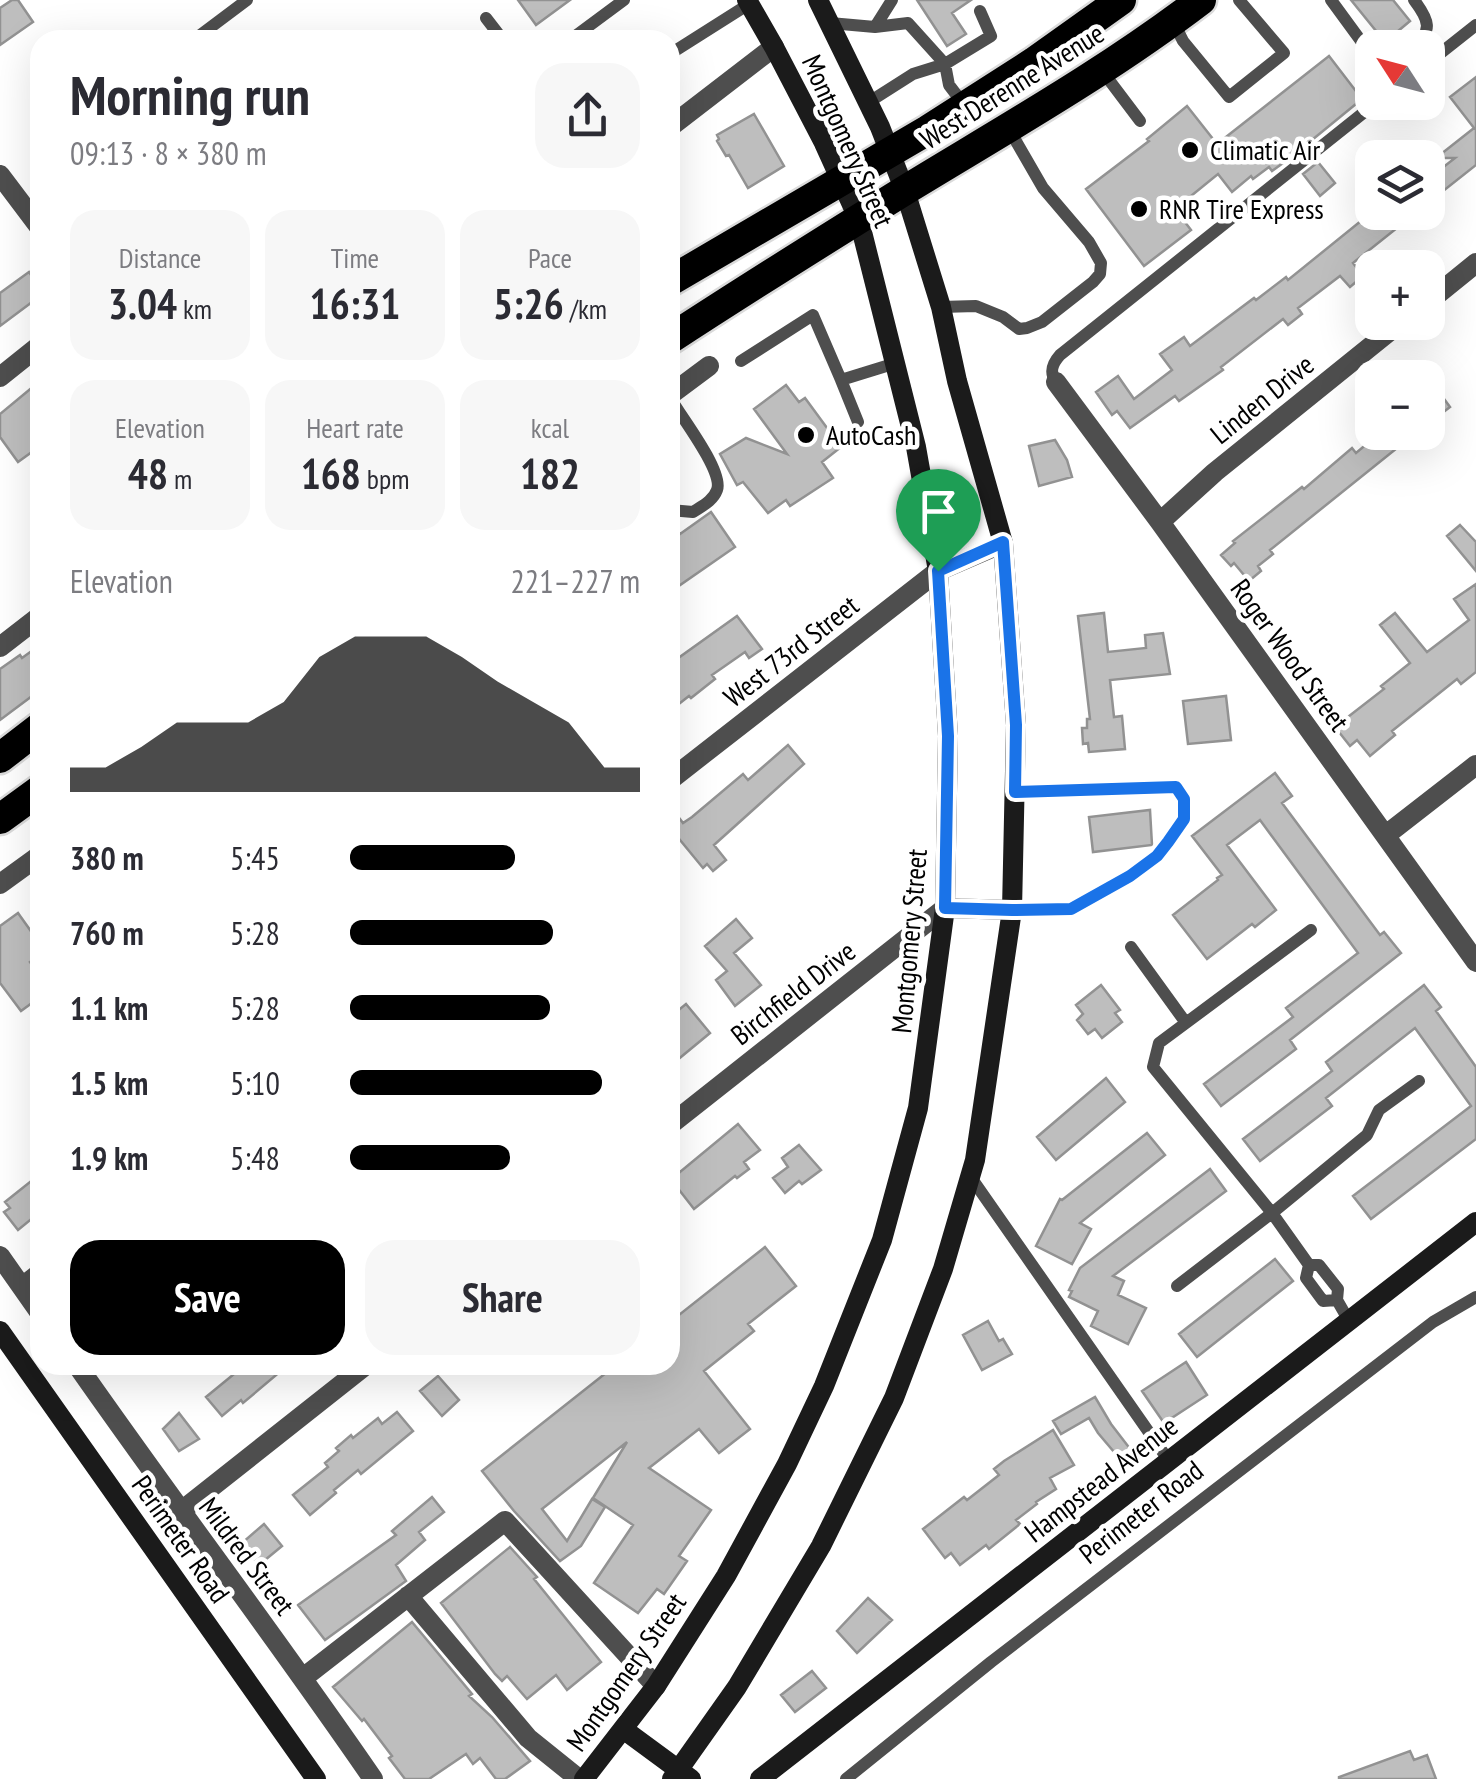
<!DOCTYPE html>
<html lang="en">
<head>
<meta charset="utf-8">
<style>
	:root { --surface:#fff; --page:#f7f7f7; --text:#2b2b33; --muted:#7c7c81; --accent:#000 }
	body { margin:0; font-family:"PT Sans Narrow",sans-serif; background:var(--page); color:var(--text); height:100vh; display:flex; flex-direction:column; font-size:38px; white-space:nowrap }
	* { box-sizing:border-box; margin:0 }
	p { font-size:32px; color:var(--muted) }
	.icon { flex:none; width:55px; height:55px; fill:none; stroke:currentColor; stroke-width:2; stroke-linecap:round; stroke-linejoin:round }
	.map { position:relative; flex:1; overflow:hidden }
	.panel { position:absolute; left:30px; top:30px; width:650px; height:1345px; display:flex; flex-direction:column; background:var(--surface); border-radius:30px; box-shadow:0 10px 40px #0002 }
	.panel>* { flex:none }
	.needle { width:65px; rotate:306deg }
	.fabs { position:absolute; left:1355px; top:30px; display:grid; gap:20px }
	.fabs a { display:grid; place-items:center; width:90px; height:90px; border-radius:20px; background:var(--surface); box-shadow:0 10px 40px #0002; font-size:50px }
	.pin { position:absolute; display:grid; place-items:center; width:85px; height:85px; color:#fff; margin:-102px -42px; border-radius:50% 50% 50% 0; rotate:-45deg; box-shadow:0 0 10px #0007 }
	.pin .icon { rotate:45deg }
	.round { display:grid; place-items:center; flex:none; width:105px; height:105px; border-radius:30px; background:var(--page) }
	.headline { display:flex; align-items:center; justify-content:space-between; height:170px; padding:0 40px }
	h1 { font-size:55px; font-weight:600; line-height:75px }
	.metrics { display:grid; grid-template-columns:repeat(3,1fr); gap:15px; height:170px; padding:10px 40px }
	.metrics div { display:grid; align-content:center; border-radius:25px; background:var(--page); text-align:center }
	.metrics b { font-size:42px; font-weight:600 }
	.metrics small { font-size:28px; font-weight:400 }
	.metrics p { font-size:28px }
	.chart { height:280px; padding:20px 40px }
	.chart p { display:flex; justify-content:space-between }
	.chart svg { width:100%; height:180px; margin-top:10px; fill:var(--accent); opacity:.7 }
	.cta { display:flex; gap:20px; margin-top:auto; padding:20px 40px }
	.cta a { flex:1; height:115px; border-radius:30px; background:var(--accent); color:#fff; font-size:40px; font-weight:600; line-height:115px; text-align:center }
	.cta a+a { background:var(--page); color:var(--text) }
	ul { padding:0 40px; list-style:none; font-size:32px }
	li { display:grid; grid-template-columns:160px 120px 1fr; align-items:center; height:75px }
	li i { height:25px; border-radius:12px; background:var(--accent) }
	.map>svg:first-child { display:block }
</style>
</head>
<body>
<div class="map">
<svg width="1476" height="1779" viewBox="0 0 1476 1779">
	<rect width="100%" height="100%" fill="#fff"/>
	<!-- building -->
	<path fill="#bebebe" stroke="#929292" stroke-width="2.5" d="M 12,0 L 18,0 L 33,22 L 0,45 L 0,8 Z
		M 518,0 L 570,0 L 536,25 Z
		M 917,0 L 971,0 L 952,13 L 966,34 L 947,46 Z
		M 1351,0 L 1393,0 L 1410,21 L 1385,42 Z
		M 1329,56 L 1362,99 L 1290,158 L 1272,171 L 1269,167 L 1253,179 L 1251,176 L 1232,192 L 1218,174 L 1175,209 L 1191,230 L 1144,266 L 1086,189 L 1149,141 L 1147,139 L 1187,106 L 1217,144 Z
		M 1476,77 L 1476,165 L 1428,203 L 1428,179 L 1455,158 L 1436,158 L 1474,128 L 1450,97 Z
		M 754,114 L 784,166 L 748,188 L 729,155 L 726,156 L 717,141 L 719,139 L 717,135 Z
		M 1318,162 L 1335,183 L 1320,196 L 1303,174 Z
		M 1372,212 L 1417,212 L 1353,263 L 1363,276 L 1350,287 L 1340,276 L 1298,308 L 1302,314 L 1288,325 L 1283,319 L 1221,367 L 1223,370 L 1179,401 L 1175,396 L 1130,428 L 1117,411 L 1112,415 L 1096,392 L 1118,376 L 1134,399 L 1172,370 L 1160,354 L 1184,337 L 1190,346 L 1254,298 L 1256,300 L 1286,277 L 1288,280 Z
		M 29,272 L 40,288 L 40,296 L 0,326 L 0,293 Z
		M 1428,377 L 1450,407 L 1428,424 Z
		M 40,381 L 40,446 L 18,462 L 0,437 L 0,414 Z
		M 786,385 L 799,402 L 805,398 L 841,447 L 822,462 L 833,478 L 790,506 L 786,500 L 768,513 L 743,482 L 737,485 L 720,454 L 746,438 L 787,454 L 754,409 Z
		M 1381,432 L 1417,432 L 1270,550 L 1273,554 L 1258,566 L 1261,571 L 1249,581 L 1234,563 L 1231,566 L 1221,555 L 1235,543 L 1233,541 L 1302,487 L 1304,489 L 1352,448 L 1356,453 Z
		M 1055,440 L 1067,460 L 1072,477 L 1039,486 L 1029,446 Z
		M 711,512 L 735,547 L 670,592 L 670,520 L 680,534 Z
		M 1460,525 L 1476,542 L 1476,571 L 1447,536 Z
		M 1476,584 L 1476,672 L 1461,684 L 1457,679 L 1392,731 L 1395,735 L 1370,756 L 1357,740 L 1350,746 L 1335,727 L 1384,689 L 1381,686 L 1410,663 L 1380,625 L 1395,613 L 1427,652 L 1469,620 L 1454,599 Z
		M 1104,613 L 1108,652 L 1146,648 L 1145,635 L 1163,633 L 1170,674 L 1110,680 L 1114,717 L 1122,716 L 1125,749 L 1089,752 L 1088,743 L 1083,744 L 1082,728 L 1087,728 L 1087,719 L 1090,719 L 1078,616 Z
		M 737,616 L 762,649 L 749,658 L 745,652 L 712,675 L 715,679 L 691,698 L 689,696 L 670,711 L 670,664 Z
		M 40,645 L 40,690 L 0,720 L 0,669 L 20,655 L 22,658 Z
		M 1226,696 L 1231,740 L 1188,744 L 1183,701 Z
		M 788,745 L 804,764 L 714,845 L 726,860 L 713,871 L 707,864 L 703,868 L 680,840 L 670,848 L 670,827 L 680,819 L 683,823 L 692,817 L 743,774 L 748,780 Z
		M 1275,773 L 1292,796 L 1282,803 L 1380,935 L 1384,932 L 1401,953 L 1290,1040 L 1296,1049 L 1221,1106 L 1204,1084 L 1293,1017 L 1286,1008 L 1358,953 L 1260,820 L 1227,845 L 1276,910 L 1255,927 L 1252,924 L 1207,959 L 1173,915 L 1218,880 L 1217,878 L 1222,875 L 1192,836 Z
		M 1150,810 L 1152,845 L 1093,852 L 1089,817 Z
		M 18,913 L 40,944 L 40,955 L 30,962 L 40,976 L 40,997 L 21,1011 L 0,983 L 0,926 Z
		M 736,919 L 752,938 L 734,953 L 761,985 L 735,1006 L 716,980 L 727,971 L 705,946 Z
		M 1101,985 L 1120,1010 L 1115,1013 L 1122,1022 L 1102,1038 L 1095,1029 L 1088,1034 L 1077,1020 L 1083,1014 L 1076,1005 Z
		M 1424,985 L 1441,1007 L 1436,1011 L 1476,1067 L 1476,1139 L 1371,1219 L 1353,1196 L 1471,1106 L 1415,1028 L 1326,1098 L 1332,1106 L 1260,1161 L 1243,1139 L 1332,1071 L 1326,1062 Z
		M 686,1004 L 710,1033 L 670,1066 L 670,1017 Z
		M 1106,1078 L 1125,1102 L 1056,1160 L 1037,1137 Z
		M 738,1124 L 760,1150 L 744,1162 L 749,1169 L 737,1178 L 735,1176 L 694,1209 L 680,1191 L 670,1199 L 670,1160 L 680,1172 Z
		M 1147,1133 L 1165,1155 L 1080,1223 L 1091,1229 L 1072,1264 L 1036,1246 L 1060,1199 L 1062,1200 Z
		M 799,1145 L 821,1170 L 802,1184 L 799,1181 L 785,1193 L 773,1178 L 788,1167 L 782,1158 Z
		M 1210,1169 L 1226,1191 L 1113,1276 L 1124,1281 L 1118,1295 L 1146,1308 L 1128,1344 L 1091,1326 L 1098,1311 L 1069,1297 L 1072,1291 L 1069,1290 L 1080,1268 Z
		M 40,1174 L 40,1212 L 18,1230 L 4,1212 L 10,1208 L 5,1202 Z
		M 765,1247 L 796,1286 L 748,1324 L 754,1331 L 704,1371 L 750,1429 L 719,1453 L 699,1429 L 649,1468 L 711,1510 L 679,1556 L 687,1561 L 664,1594 L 657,1589 L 638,1613 L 594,1583 L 633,1525 L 593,1498 L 627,1442 L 542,1509 L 567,1541 L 592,1499 L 605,1507 L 581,1546 L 560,1561 L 514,1511 L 482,1471 L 616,1365 L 670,1365 L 670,1322 Z
		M 1275,1259 L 1293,1281 L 1197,1357 L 1179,1334 Z
		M 988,1321 L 999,1341 L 1003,1339 L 1012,1354 L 982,1370 L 963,1335 Z
		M 1186,1362 L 1207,1395 L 1164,1423 L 1142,1391 Z
		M 245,1365 L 288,1365 L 243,1403 L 241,1400 L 222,1416 L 206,1397 Z
		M 438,1376 L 459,1400 L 442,1416 L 420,1391 Z
		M 1095,1397 L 1111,1424 L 1131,1450 L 1120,1459 L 1098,1433 L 1089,1418 L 1061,1434 L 1053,1421 Z
		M 397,1412 L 413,1431 L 361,1474 L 358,1470 L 334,1490 L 336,1493 L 310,1515 L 293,1495 L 328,1467 L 325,1463 L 339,1451 L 336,1448 L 351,1435 L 353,1438 L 378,1418 L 382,1424 Z
		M 179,1413 L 199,1439 L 179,1451 L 163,1429 Z
		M 1053,1430 L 1074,1465 L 1050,1478 L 1056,1489 L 1036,1502 L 1037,1504 L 1016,1520 L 1020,1524 L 989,1549 L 986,1545 L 960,1565 L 951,1553 L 945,1558 L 923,1529 L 964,1497 L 967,1500 L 999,1475 L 994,1469 L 1004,1461 Z
		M 432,1497 L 444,1512 L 419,1532 L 425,1540 L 396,1565 L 406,1581 L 325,1640 L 298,1605 L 396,1535 L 392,1531 Z
		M 264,1524 L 282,1546 L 259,1565 L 241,1544 Z
		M 510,1547 L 537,1577 L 534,1579 L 601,1662 L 567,1690 L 556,1675 L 527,1699 L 507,1676 L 502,1681 L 495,1674 L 441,1603 Z
		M 868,1598 L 892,1620 L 857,1653 L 837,1631 Z
		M 412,1622 L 472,1694 L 469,1696 L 492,1717 L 530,1761 L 505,1779 L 496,1779 L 480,1758 L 473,1764 L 466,1754 L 429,1779 L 405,1779 L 389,1758 L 392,1756 L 364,1719 L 362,1721 L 333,1687 Z
		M 812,1671 L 826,1688 L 795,1712 L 781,1695 Z
		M 1410,1751 L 1414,1760 L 1427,1755 L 1436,1779 L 1339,1779 L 1339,1777 Z"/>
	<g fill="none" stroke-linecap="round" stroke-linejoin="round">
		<!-- highway casing -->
		<g stroke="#dbdbdb" stroke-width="35">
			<path id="highway" d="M 670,281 L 928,130 L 1034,62 L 1121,0
				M 670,339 C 748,288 828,238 907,189 C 1007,128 1108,71 1201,0
				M 0,758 L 40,727
				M 0,819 L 40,790"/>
		</g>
		<!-- lane -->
		<path stroke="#4e4e4e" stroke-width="12" d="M 1331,0 L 1372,56
			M 486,18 L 503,40
			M 830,23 L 875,27 L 892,0
			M 1174,23 L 1183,41 L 1229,97 L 1284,53 L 1239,0
			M 875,27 L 908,23 L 945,64 L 949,85 L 965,106
			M 199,36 L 247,0
			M 570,40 L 624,0
			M 1412,48 C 1434,31 1429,20 1414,0
			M 670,54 L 749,4
			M 1428,63 L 1476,25
			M 1103,72 L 1140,121
			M 869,102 L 913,74 L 945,64 L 991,36 L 980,11
			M 941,307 L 976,306 L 1003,317 L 1019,329 L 1027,328 L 1042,322 L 1093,282 L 1100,274 L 1101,263 L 1089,242 L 1043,188 L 1009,129
			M 741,361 L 813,315 L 841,380 L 896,363
			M 841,380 L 858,422
			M 1056,382 C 1049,372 1052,364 1060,355 L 1377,102
			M 670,398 C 681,416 724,472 717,490 C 713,501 702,506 693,512 L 670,510
			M 1012,910 C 1030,910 1050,912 1068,909 C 1080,907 1093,897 1103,891 C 1136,873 1205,832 1176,787 L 1015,792
			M 1131,947 L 1186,1023
			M 970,1176 L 1169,1461
			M 1309,1265 L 1272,1213 L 1153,1067 L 1159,1043 L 1311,930
			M 1177,1286 L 1272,1213 L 1367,1135 L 1379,1110 L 1419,1081
			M 1337,1300 L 1323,1301 L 1306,1278 L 1309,1265 L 1319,1265 L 1338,1289 L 1337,1300 L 1349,1321
			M 846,1779 L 991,1662 L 1433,1322 L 1476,1297"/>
		<!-- street -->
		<path stroke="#4e4e4e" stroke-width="20" d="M 670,127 L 774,47
			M 0,175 L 40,228
			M 1428,302 L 1476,263
			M 0,377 L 40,345
			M 1056,382 L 1160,522 L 1476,962
			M 670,395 L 709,366
			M 1160,522 L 1215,472 L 1401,322
			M 0,647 L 40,616
			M 670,780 L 938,571 L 1003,543
			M 1386,835 L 1476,765
			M 0,884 L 40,855
			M 670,1125 L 945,908 L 1012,910
			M 0,1256 L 40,1313
			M 22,1287 L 40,1273
			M 77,1365 C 174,1504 277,1639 373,1779
			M 180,1512 L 366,1365
			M 408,1596 L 528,1738 L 579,1779
			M 303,1678 L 505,1521 L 656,1686"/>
		<!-- secondary -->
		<path stroke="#1b1b1b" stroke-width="20" d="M 0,1331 L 316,1779
			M 623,1729 L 691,1779
			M 584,1779 L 656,1686 L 726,1576 L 787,1464 L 824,1386 L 882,1240 L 918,1108 L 945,908 L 948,736 L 938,571 L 916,447 L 859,220 L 824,143 L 774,47 L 747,0
			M 672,1779 L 737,1687 L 821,1546 L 894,1398 L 943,1269 L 975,1160 L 1012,910 L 1016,725 L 1003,543 L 957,381 L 941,307 L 905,191 L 880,127 L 818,0
			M 760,1779 L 1476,1222"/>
		<!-- highway -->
		<use href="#highway" stroke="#000" stroke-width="30"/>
	</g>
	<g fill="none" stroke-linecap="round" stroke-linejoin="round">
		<!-- route casing -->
		<g stroke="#fff" stroke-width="20">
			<path id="route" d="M 1003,542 L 1016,725 L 1015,792 L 1176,787 L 1184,799 L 1184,819 L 1168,842 L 1157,856 L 1130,876 L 1071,909 L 1012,910 L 945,908 L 948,736 L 938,571 Z"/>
		</g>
		<!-- route -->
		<use href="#route" stroke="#1a73e8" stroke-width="12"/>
	</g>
	<!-- markers -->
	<g fill="#000" stroke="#fff" stroke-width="4">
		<circle cx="1190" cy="150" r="10"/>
		<circle cx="1139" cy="209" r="10"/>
		<circle cx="806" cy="435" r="10"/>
	</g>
	<g text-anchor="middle" stroke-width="9" stroke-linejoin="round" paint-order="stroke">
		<!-- street labels -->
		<g font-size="28" fill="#000" stroke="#fff">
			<text transform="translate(1012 86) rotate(-32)" y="10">West Derenne Avenue</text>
			<text transform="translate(848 141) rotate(66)" y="10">Montgomery Street</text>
			<text transform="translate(1262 399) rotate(-39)" y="10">Linden Drive</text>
			<text transform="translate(791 651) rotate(-38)" y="10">West 73rd Street</text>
			<text transform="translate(1290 655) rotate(54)" y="10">Roger Wood Street</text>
			<text transform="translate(909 941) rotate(-85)" y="10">Montgomery Street</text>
			<text transform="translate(793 993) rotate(-38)" y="10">Birchfield Drive</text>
			<text transform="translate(1101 1479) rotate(-38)" y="10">Hampstead Avenue</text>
			<text transform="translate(1141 1512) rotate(-38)" y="10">Perimeter Road</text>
			<text transform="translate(181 1539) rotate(55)" y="10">Perimeter Road</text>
			<text transform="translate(247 1556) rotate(53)" y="10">Mildred Street</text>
			<text transform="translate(626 1672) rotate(-55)" y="10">Montgomery Street</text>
		</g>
		<!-- poi labels -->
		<g font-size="28" fill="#000" stroke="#fff" text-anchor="start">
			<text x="1210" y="160">Climatic Air</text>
			<text x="1159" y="219">RNR Tire Express</text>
			<text x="826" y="445">AutoCash</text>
		</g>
	</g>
</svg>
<div class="fabs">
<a><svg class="needle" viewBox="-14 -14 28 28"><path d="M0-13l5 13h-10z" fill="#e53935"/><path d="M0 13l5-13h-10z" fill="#7c7c81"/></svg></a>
<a><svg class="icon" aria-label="layers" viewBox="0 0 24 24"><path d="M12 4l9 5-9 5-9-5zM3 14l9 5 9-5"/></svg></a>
<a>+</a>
<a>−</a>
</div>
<div class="pin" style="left:938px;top:571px;background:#1e9e55"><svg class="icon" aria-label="arrive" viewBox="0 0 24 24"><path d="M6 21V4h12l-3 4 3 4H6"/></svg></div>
<section class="panel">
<div class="headline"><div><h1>Morning run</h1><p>09:13 · 8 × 380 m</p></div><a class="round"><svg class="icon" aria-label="share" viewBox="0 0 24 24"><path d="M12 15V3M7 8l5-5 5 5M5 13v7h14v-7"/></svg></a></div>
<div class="metrics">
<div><p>Distance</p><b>3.04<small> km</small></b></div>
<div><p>Time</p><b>16:31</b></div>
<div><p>Pace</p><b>5:26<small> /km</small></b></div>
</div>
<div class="metrics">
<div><p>Elevation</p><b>48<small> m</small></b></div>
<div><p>Heart rate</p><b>168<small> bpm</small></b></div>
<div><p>kcal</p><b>182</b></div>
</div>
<div class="chart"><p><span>Elevation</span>221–227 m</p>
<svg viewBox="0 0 160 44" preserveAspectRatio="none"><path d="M0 44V38L10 38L20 33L30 27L40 27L50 27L60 22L70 11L80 6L90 6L100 6L110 11L120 17L130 22L140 27L150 38L160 38V44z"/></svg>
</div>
<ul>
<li><b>380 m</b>5:45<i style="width:57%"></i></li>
<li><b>760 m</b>5:28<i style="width:70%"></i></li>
<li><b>1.1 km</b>5:28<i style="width:69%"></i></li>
<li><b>1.5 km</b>5:10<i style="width:87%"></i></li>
<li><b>1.9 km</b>5:48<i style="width:55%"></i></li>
</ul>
<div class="cta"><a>Save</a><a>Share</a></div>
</section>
</div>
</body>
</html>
